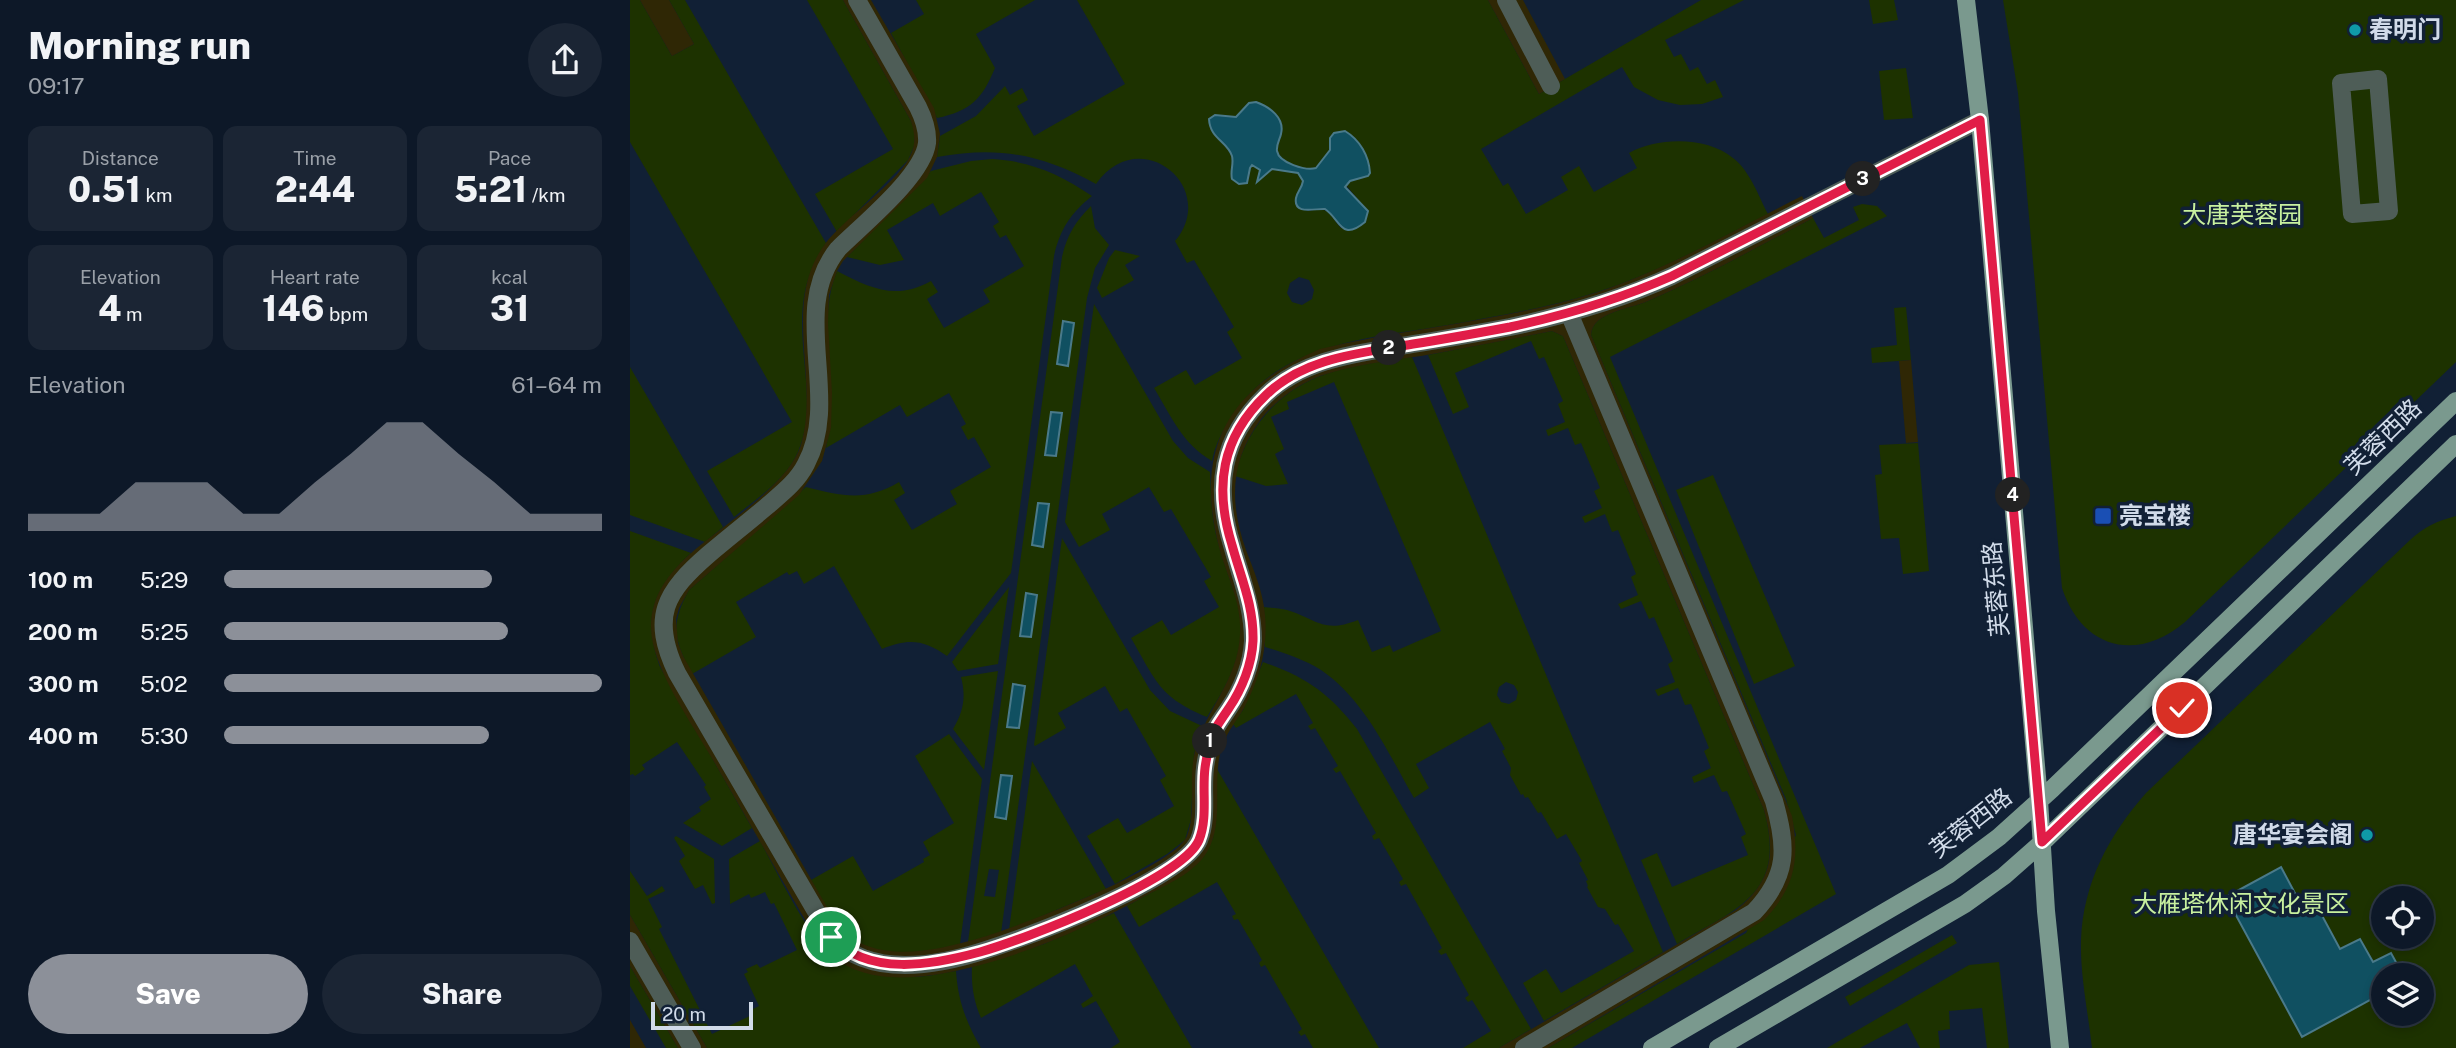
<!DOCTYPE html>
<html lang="en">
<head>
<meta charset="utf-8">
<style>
	:root { --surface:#0d1828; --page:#1b2534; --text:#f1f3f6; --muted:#9aa0a8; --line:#2d3745; --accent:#8c9099 }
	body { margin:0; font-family:"Public Sans","Noto Sans SC",sans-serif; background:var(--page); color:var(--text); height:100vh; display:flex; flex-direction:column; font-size:26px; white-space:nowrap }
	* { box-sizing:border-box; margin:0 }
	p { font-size:23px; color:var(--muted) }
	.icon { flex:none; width:38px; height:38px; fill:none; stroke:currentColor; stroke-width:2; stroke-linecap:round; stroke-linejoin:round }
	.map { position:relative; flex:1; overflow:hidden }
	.panel { display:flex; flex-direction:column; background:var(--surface); width:630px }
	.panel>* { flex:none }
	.controls { position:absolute; left:1741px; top:886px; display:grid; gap:14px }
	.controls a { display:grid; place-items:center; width:63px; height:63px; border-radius:50%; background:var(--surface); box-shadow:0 4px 10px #0003,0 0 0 2px var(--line); font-size:35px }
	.scale { position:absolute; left:21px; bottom:18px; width:102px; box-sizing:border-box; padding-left:7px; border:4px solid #d1dbe9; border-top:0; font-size:19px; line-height:24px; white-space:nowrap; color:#d1dbe9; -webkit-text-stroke:5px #112035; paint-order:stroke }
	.pin { position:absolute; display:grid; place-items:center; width:60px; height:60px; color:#fff; margin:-30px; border:4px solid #fff; border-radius:50%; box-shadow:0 2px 7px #0007 }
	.km { position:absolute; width:35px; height:35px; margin:-18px; border-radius:50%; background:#222; color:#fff; font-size:19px; line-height:35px; text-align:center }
	.round { display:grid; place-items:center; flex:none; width:74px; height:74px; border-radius:37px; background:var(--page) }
	.head { display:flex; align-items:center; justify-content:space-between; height:119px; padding:0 28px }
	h1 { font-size:38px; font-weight:800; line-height:52px }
	.figures { display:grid; grid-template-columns:repeat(3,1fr); gap:10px; height:119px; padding:7px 28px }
	.figures div { display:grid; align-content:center; border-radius:14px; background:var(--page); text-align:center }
	.figures b { font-size:35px; font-weight:800 }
	.figures small { font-size:19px; font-weight:400 }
	.figures p { font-size:19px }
	.chart { height:196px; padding:14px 28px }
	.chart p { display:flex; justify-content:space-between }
	.chart svg { width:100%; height:126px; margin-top:7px; fill:var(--accent); opacity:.7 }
	.primary-button { display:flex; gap:14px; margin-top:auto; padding:14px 28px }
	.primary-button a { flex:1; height:80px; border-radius:42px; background:var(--accent); color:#fff; font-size:28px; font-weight:800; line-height:80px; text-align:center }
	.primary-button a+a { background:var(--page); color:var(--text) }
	ul { padding:0 28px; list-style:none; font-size:23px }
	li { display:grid; grid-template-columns:112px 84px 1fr; align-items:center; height:52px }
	li i { height:18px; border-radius:9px; background:var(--accent) }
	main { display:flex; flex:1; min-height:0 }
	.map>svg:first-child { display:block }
</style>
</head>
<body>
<main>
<section class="panel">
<div class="head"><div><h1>Morning run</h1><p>09:17</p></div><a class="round"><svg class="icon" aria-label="share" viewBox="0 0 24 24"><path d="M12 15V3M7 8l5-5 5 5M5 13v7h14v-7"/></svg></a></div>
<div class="figures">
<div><p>Distance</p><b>0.51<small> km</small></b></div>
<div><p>Time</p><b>2:44</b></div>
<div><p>Pace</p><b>5:21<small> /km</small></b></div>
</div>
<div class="figures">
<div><p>Elevation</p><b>4<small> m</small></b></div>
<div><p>Heart rate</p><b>146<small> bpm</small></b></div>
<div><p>kcal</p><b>31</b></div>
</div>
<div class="chart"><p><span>Elevation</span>61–64 m</p>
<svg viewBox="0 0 160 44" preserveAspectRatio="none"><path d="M0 44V38L10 38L20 38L30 27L40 27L50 27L60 38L70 38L80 27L90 17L100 6L110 6L120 17L130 27L140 38L150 38L160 38V44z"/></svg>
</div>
<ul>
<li><b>100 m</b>5:29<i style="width:71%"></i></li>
<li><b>200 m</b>5:25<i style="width:75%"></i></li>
<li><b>300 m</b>5:02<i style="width:100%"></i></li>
<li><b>400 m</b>5:30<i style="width:70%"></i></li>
</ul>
<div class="primary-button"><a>Save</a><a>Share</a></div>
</section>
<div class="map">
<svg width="1826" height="1048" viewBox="0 0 1826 1048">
	<rect width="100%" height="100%" fill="#112035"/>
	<!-- green -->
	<path fill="#1d3200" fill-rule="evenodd" d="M 0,0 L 10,0 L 42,56 L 64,44 L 39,0 L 55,0 L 196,243 C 185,261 177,277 174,297 C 165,350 191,408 165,458 C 152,482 125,500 104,517 L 77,471 L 162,422 L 0,142 Z
		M 177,0 L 213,0 L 281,121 L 285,132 L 284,146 L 278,160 L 207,232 L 185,194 L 263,149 Z
		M 286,0 L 405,0 L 346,34 L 365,68 C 352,99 341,111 307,118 L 261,33 L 294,14 Z
		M 447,0 L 858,0 L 909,94 L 1071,0 L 1114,0 L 1035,40 L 1044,57 L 1051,54 L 1060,71 L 1068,67 L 1077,84 L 1085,80 L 1093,97 L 1072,104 L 1050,105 L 1028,100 L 1004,87 L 992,67 L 851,149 L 873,186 L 878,183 L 896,214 L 938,190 L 931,177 L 949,166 L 964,192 L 1007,168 L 999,153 C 1027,137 1077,136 1103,158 C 1120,171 1128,195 1138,214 C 1081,243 1025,274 964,293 C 916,308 867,316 818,325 C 741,338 652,342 604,413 C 594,428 585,444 582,461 C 552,443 542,418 524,388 L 556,370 L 565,385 L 612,358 L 597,332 L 604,327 L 564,260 L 557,263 L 545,241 C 590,187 509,122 466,184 C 411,154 369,146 307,157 L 310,136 L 346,116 L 375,86 L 380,95 L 392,88 L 398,100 L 387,106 L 404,136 L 495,84 ZM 619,103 L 648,146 L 647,151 C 653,163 673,172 686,168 L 700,150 L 700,138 L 738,176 L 723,179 L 715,184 L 738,211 L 711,228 C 698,213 701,206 677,211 L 666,197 L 673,181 L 668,173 L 642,169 L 628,179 L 630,170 L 622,165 L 620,168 L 619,179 L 602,179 L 603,159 L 600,153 L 579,123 L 579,118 L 585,115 L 606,117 ZM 669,277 L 679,280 L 684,290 L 682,299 L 672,305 L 662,302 L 657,293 L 660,283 Z
		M 1239,0 L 1264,0 L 1268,20 L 1243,24 Z
		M 1373,0 L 1826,0 L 1826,362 L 1555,622 C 1507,663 1452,649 1432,588 L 1388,93 Z
		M 1276,68 L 1283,118 L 1254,120 L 1249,71 Z
		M 362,159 C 400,161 430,174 462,196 C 441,213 430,229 424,256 L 381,573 L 317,656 C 294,640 279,638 252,649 L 204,566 L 174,584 L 167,571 L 159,575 L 157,572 L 106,602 L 126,637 L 62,674 C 44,641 40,624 59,590 L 176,487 C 212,496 236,502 269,482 L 275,493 L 264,500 L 282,530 L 327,504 L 320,491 L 361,467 L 344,437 L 338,440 L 331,427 L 336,424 L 319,393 L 277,417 L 270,405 L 196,448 C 210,390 185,325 207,271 C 240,288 266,301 301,281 L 308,292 L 297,299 L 314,328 L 360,302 L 353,290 L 394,266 L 376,235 L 370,238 L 363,226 L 369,222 L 351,192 L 310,216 L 303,203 L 257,230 L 274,260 L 250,265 L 217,257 L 301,171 L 341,161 Z
		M 1232,204 L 1247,206 L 1257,216 L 980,357 L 1206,894 L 942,1048 L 918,1048 L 1116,933 L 1166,835 L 1156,799 L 961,335 C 962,312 1000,309 1018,301 C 1074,277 1129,246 1183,218 L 1194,238 L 1229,220 L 1223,207 Z
		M 461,206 L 465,228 L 479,245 L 465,268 L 457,298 L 371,933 L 338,942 L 432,257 C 437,235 445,222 461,206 ZM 433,322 L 438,365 L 437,365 L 427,363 ZM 421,412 L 432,414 L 425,456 L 415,455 ZM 371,775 L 382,777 L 376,819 ZM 359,869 L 369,870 L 365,897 L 354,896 Z
		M 485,250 L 510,256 L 495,265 L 504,280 L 472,298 L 467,288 L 479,258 Z
		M 464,304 L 543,441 L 558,458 L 580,472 C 581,489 581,508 584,525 C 588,548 597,570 604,592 C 621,642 603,676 577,717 C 529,697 526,681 501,638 L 532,620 L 541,635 L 589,607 L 574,581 L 581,577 L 541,509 L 534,512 L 519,487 L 472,514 L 480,530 L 449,547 L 435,522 Z
		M 1276,307 L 1281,360 L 1242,363 L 1241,348 L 1267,345 L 1264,308 Z
		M 922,331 L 933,336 L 1134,810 C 1157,894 1108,908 1047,944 L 1011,860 L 1027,853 L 1042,887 L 1118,855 L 1111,837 L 1116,834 L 1097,791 L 1092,792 L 1084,775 L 1064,783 L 1062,777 L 1081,768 L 1074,751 L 1079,748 L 1061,704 L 1055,705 L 1048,688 L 1028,696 L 1025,690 L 1045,682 L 1038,664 L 1043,661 L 1024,617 L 1019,619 L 1011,601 L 991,609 L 988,604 L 1008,595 L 1001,577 L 1006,574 L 988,530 L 982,532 L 975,514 L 955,523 L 952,517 L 972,508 L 964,491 L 970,488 L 951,443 L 945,445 L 938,428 L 918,436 L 916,430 L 935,422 L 928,404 L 933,401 L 914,357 L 909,359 L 901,341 L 825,373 L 839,407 L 823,414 L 798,355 Z
		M 782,357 L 1033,952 L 914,1021 L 893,983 L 916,969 L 931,993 L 1004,951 L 988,924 L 985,925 L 975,909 L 968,907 L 957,887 L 958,886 L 956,881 L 958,880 L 949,863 L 952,861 L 936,834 L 927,839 L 911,812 L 908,813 L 898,797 L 895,798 L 893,794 L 891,795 L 880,775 L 881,768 L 872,751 L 875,749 L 860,722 L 786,764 L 799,788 L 784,798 C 758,753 735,700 691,670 C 673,659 654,653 635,647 L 634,607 C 641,608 650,608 657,610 C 687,619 693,634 728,620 L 742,652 L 760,645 L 763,652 L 811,631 L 704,382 L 657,402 L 659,409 L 641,417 L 654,449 L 645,454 L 658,484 L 636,486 L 605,476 C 615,432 645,394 688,377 C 717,365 751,362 782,357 ZM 876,682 L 884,685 L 888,692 L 886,700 L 879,704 L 871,702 L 867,695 L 869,687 Z
		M 0,367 L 93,527 L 75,542 L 0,515 Z
		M 1288,443 L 1299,571 L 1273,574 L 1269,538 L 1251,539 L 1245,475 L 1252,474 L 1249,445 Z
		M 1083,475 L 1165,666 L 1124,684 L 1046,490 Z
		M 1826,516 L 1826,1048 L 1462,1048 C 1458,1012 1450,975 1451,940 C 1453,883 1479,835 1516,793 L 1780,540 C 1794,527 1807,521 1826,516 ZM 1754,898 L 1792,898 L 1792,936 L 1754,936 ZM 1754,975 L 1792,975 L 1792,1013 L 1754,1013 Z
		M 0,531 L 61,553 C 23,589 12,617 30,667 L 122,828 L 92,846 L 53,823 L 71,811 L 69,807 L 81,799 L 74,787 L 76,785 L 47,742 L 12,765 L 15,769 L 5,776 L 3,774 L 0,775 Z
		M 432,538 L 520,690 L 540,711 L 572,726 L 564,754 L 561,819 L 555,840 L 537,854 L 485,884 L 457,836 L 488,818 L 497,833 L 544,806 L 530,780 L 536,776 L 497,708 L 490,712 L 475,686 L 428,713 L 436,728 L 405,746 L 404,745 Z
		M 379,587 L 368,664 L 328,671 L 322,662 Z
		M 633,662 C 676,677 699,693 727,729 L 901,1029 L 869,1048 L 833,1048 L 861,1031 L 842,1000 L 838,1002 L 835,998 L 839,995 L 816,953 L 811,955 L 808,951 L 812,948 L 776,884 L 771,886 L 769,882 L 773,879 L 749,838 L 744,840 L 742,836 L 746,833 L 710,771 L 706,773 L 703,769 L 708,766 L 685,728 L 681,730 L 678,726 L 683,723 L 666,694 L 606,728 L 603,724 L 613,710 Z
		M 368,671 L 354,770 L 323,729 C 334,711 336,696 331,677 Z
		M 319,734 L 352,779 L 330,944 C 293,954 237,961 210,928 C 198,914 190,896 181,880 L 223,856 L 243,891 L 294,862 L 293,859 L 300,855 L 293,842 L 324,823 L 285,756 Z
		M 402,761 L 476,889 L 379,930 Z
		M 587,769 L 749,1048 L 683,1048 L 675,1034 L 671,1036 L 668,1032 L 672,1029 L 635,965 L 631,967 L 629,963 L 632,960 L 608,919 L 604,920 L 602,916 L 606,914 L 587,882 L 509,927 L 497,906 L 546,879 L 583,839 Z
		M 46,836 L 84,859 L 85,903 L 82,904 L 73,885 L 65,889 L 49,861 L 55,856 L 44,838 Z
		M 130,841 C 146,870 178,937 202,955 C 225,973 255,978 283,977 C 297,977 312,973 326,971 C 328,1001 336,1022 351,1048 L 77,1048 L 0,915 L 0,871 L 17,896 L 32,886 L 35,891 L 18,899 L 32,927 L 29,929 L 82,1034 L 122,1015 L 121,1010 L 129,1006 L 114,974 L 118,972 L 116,969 L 127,964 L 130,968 L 167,950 L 144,903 L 141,904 L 135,892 L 121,898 L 119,894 L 100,904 L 99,859 Z
		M 484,913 L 562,1048 L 481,1048 L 490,1042 L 466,1001 L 453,1008 L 451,1004 L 463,996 L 445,964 L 351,1018 C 344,1002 341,985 342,967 L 414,944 Z
		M 1322,935 L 1327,943 L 1220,1006 L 1215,997 Z
		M 1369,962 L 1379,1048 L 1357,1048 L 1352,1008 L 1319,1011 L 1320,1029 L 1308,1031 L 1310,1048 L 1290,1048 L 1277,1023 L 1230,1048 L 1197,1048 L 1339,965 Z
		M 0,966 L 48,1048 L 36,1048 L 0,986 Z"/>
	<!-- sand -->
	<path fill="#2f2705" d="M 10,0 L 39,0 L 64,44 L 42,56 Z
		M 213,0 L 241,0 L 304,108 L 310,134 L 307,157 L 297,178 L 213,261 L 207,271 L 199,295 L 198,323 L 202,393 L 201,428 L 192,461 L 169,495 L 59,590 L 49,608 L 46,619 L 48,643 L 53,656 L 209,928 C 247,965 304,951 350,938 C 385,928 545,867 557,836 C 567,809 558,779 565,751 C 576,708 608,681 610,634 C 612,603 597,577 589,547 C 564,449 597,389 690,349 C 781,327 875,321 965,293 C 1038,269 1104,230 1172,196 L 1183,218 C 1129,246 1074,277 1018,301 C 1000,309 962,312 961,335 L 1162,816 C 1170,859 1165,888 1134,920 L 918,1048 L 869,1048 L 1106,910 C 1142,882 1146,853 1134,810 L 933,336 L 922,331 C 878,340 835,348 791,356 C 757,361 722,365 690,376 C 668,384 645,401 631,419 C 600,461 599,502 616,550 C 624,571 633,592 635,615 C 638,648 630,678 614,708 C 607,720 598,731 593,744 C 580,778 596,820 577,852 C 565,872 539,884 519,894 C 460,926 399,954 334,969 C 291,979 235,986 200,954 C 193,947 187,938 181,930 C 148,873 116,817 83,760 C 63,725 21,667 21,627 C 21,597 37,575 59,555 C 91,526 158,486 171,445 C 190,379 151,303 195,244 C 215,217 272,180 282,152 C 286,141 284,131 281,121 Z
		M 858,0 L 893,0 L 935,79 L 909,94 Z
		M 1281,360 L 1288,442 L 1276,443 L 1269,361 Z
		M 0,915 L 77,1048 L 48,1048 L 0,966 Z
		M 0,1020 L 16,1048 L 0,1048 Z"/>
	<!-- water -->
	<path fill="#105061" stroke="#4a7a8a" stroke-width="2" d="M 626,102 C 640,107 655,118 651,134 C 650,139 646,145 647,151 C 649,163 676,171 686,168 L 700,150 L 700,138 L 704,133 L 715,131 C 730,140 739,156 740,173 L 738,176 L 720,181 L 715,187 L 738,211 L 735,222 C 711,242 711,220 695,209 C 686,208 663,216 666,198 C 667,192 672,188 673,181 L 668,173 L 642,169 L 627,182 L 630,170 L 622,165 L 620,168 L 617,183 L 609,184 L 602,179 C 600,171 604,164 602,156 C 597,141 580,139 579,119 L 585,115 L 606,117 L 619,103 Z
		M 433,321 L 444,323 L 438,366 L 427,364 Z
		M 421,412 L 432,413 L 426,456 L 415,455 Z
		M 408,503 L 419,504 L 413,547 L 402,545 Z
		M 396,593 L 407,595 L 401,637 L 390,636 Z
		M 383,684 L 395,686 L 389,728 L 377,727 Z
		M 371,775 L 382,776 L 376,819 L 365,817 Z
		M 1651,867 L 1676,914 L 1688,908 L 1710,949 L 1730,939 L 1743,962 L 1761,953 L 1773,975 L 1754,975 L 1753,993 L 1672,1037 L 1596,897 Z"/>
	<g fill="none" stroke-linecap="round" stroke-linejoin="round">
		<!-- minor -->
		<path stroke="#4e5d57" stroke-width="18" d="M 227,0 L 288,107 C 294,119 298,130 297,143 C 293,176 232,225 208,249 C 158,311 212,397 176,464 C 167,482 151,494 136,507 C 117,523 98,538 79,554 C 35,592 20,617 47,673 L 201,937 C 240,978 307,966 356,950 C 399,936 552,880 569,840 C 578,818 572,791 575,768 C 576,759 578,751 580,742 C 583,729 592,719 599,708 C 612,689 622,664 623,641 C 623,606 611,578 602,545 C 584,487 591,438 636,395 C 675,357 732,353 783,344 C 815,339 848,333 880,327 C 936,315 990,300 1042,276 L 1350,120
			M 876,0 L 921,86
			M 1748,79 L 1759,211 L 1722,214 L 1711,83 Z
			M 0,941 L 62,1048
			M 894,1048 L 1124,912 C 1159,875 1157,847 1144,801 L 939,313"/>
		<!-- major -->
		<path stroke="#7a998e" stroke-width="18" d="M 1336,0 L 1350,120 L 1409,800 L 1416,911 L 1430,1048
			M 1022,1048 L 1318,875 L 1369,837 L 1422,789 L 1826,401
			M 1088,1048 L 1335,904 L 1374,876 L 1416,839 L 1826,444"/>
	</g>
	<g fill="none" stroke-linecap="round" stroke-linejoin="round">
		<!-- route casing -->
		<g stroke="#fff" stroke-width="14">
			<path id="route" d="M 201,937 C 239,977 302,965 350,952 C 393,940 553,879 569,840 C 578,818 572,791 575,768 C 576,760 578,751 580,742 C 583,729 592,719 599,708 C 612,689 622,664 623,641 C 624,606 611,578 602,545 C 584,487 591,438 636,395 C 675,357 732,353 783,344 C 815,339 848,333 880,327 C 936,315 990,299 1042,276 L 1350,120 L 1412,842 L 1552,708"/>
		</g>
		<!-- route -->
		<use href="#route" stroke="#e11d48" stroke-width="9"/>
	</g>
	<!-- markers -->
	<g fill="#0f9aa8" stroke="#112035" stroke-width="2.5">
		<circle cx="1725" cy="30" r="7"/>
		<circle cx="1737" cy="835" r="7"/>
	</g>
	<rect fill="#1a4fb4" stroke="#112035" stroke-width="2.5" x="1464" y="507" width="18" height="18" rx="3.5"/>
	<g text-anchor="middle" stroke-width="7" stroke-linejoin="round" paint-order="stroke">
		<!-- poi labels -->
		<g font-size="24" font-weight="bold" fill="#d1dbe9" stroke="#112035" text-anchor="start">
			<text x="1739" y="38">春明门</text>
			<text x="1489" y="524">亮宝楼</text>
			<text x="1723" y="843" text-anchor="end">唐华宴会阁</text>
		</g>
		<!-- park labels -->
		<g font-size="24" fill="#c8f09f" stroke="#112035">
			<text x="1612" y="223">大唐芙蓉园</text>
			<text x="1611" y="912">大雁塔休闲文化景区</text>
		</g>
		<!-- street labels -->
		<g font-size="24" fill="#d1dbe9" stroke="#112035">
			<text transform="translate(1753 437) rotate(-44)" y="8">芙蓉西路</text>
			<text transform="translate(1366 589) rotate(-95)" y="8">芙蓉东路</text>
			<text transform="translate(1341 823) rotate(-38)" y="8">芙蓉西路</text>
		</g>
	</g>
</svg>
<div class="controls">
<a><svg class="icon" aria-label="locate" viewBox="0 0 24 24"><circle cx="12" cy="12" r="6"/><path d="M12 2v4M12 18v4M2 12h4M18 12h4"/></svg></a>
<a><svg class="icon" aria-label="layers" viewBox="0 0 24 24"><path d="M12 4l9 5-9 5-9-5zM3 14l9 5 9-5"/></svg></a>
</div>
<div class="scale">20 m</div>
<div class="pin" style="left:201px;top:937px;background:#1e9e55"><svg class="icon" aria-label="arrive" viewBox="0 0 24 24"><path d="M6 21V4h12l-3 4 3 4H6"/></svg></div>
<div class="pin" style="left:1552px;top:708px;background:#d93025"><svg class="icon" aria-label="check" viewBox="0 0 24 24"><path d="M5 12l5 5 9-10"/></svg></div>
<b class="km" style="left:580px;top:741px">1</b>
<b class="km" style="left:759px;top:348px">2</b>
<b class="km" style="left:1233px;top:179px">3</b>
<b class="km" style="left:1383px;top:495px">4</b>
</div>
</main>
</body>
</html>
